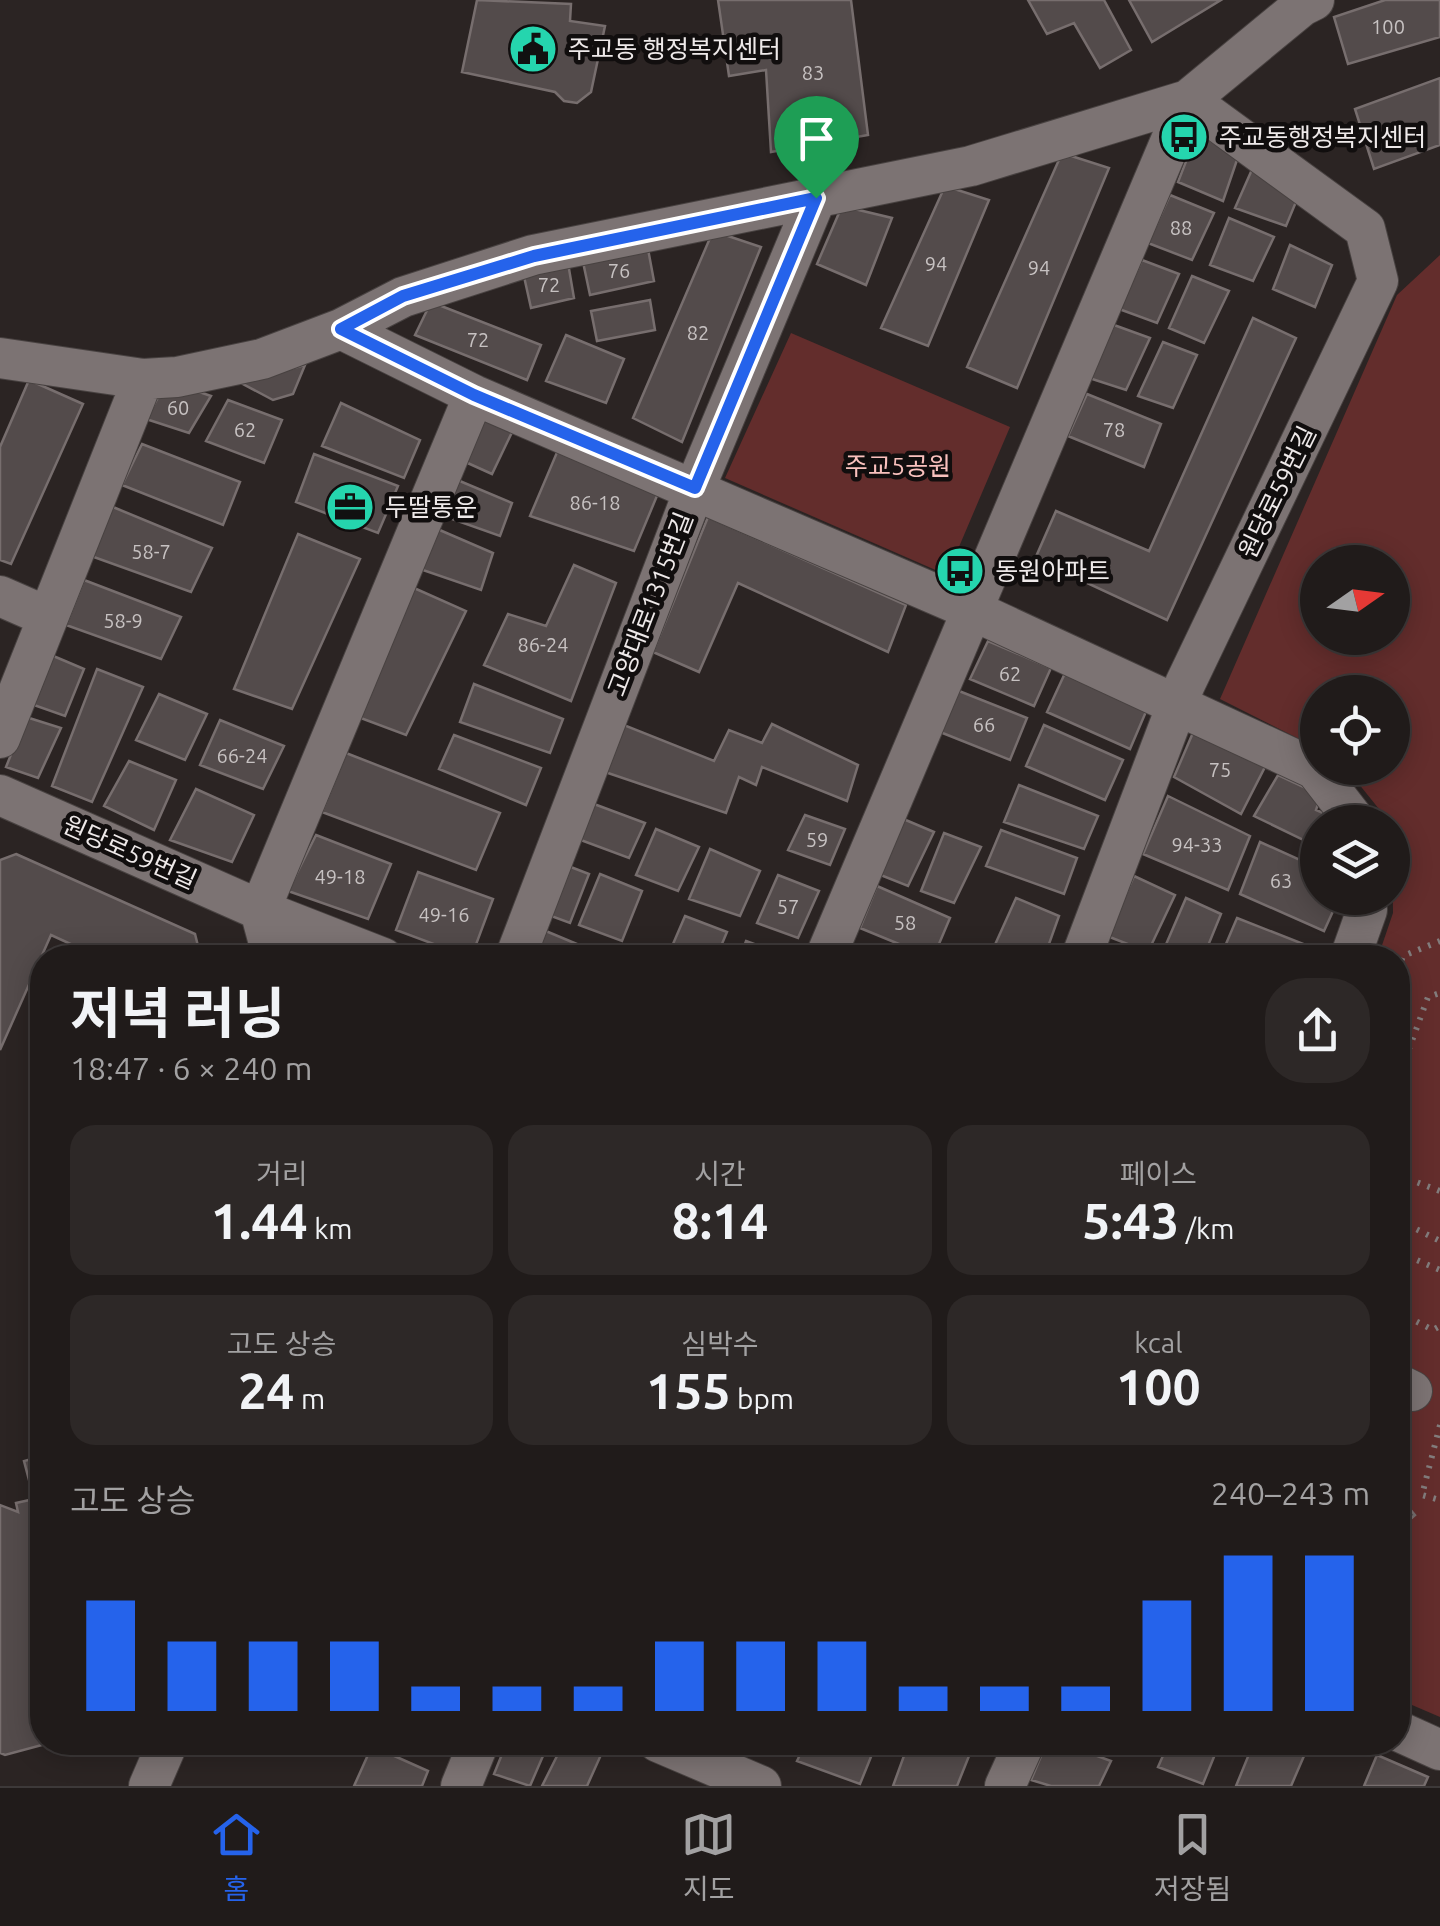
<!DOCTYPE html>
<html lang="ko">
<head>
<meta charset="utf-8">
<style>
	:root { --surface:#201b1a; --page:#2d2827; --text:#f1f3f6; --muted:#a2a1a2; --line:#3d3939; --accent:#2563eb }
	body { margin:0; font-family:Ubuntu,"Noto Sans KR",sans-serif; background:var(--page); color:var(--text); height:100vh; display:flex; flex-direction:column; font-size:38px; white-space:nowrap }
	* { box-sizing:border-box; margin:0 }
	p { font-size:32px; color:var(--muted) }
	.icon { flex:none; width:55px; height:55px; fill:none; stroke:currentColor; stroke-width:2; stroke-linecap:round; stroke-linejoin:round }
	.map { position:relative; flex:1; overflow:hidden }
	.panel { position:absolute; left:30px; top:945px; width:1380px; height:810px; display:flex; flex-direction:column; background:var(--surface); border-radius:40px; box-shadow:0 5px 25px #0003,0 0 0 2px var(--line) }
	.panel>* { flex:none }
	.needle { width:65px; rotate:76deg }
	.controls { position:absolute; left:1300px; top:545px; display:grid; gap:20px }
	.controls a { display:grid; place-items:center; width:110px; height:110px; border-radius:50%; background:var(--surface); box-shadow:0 5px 25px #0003,0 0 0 2px var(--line); font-size:50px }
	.pin { position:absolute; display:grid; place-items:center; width:85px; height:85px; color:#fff; margin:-102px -42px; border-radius:50% 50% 50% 0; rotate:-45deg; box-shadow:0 0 10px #0007 }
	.pin .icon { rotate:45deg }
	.round { display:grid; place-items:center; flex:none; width:105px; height:105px; border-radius:40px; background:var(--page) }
	.overview { display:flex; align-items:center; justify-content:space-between; height:170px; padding:0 40px }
	h1 { font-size:55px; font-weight:700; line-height:75px }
	.stats { display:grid; grid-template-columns:repeat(3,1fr); gap:15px; height:170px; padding:10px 40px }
	.stats div { display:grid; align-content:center; border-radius:25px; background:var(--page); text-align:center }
	.stats b { font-size:50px; font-weight:700 }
	.stats small { font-size:28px; font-weight:400 }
	.stats p { font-size:28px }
	.chart { height:280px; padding:20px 40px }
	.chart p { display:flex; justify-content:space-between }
	.chart svg { width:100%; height:180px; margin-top:10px; stroke:var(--accent); stroke-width:6 }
	.tab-bar { display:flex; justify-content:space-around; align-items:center; height:140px; border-top:2px solid var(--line); background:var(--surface); font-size:28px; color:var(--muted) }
	.tab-bar a { display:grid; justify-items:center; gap:5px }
	.tab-bar .on { color:var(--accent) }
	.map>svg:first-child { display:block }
</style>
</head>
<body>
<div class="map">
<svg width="1440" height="1786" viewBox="0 0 1440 1786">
	<rect width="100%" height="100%" fill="#2b2423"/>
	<!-- green -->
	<path fill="#632d2c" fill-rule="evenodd" d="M 1440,255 L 1440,1717 L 1398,1699 L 1398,958 L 1378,957 L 1393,913 L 1392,822 L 1384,822 L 1383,814 L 1346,768 L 1392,768 L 1392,692 L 1318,692 L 1317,748 L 1220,699 L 1397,295 ZM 1318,562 L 1392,562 L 1392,638 L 1318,638 Z
		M 791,333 L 1010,427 L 947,575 L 725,478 Z"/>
	<!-- building -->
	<path fill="#534b4b" stroke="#776e6e" stroke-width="2.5" d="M 477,0 L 571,4 L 570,21 L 605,26 L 591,92 L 577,103 L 564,101 L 555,92 L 462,72 Z
		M 718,0 L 851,0 L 868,135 L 771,152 L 766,70 L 729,76 Z
		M 1028,0 L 1104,0 L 1131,50 L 1100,68 L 1074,23 L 1047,34 Z
		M 1129,0 L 1221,0 L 1152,42 Z
		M 1385,0 L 1440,0 L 1440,37 L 1348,64 L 1334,17 Z
		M 1440,78 L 1440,145 L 1374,169 L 1355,109 Z
		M 1197,133 L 1238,157 L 1223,201 L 1178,182 Z
		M 1062,153 L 1109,168 L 1017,388 L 967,367 Z
		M 1254,165 L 1298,197 L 1286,226 L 1235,208 Z
		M 945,186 L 989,200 L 928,346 L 881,328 Z
		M 1170,195 L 1214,213 L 1192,260 L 1148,243 Z
		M 842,206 L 892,218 L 866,285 L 817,264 Z
		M 1229,218 L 1274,237 L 1253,281 L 1210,265 Z
		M 713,231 L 761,247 L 682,442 L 633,418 Z
		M 1290,245 L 1332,265 L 1315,307 L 1273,289 Z
		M 648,249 L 654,281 L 590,295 L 583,262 Z
		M 1142,260 L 1179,274 L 1157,323 L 1119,309 Z
		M 568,263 L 574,298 L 531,308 L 523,272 Z
		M 1192,276 L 1229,291 L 1204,343 L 1169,328 Z
		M 650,300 L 655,330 L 597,341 L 591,311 Z
		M 431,302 L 541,345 L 527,380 L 415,335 Z
		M 1253,318 L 1296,338 L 1167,620 L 1035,559 L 1056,511 L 1149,551 Z
		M 1114,325 L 1150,338 L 1126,390 L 1089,378 Z
		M 566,335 L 624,359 L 606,403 L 546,381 Z
		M 1163,342 L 1197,355 L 1173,408 L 1138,396 Z
		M 305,365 L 293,394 L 273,400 L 239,382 Z
		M 29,380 L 83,404 L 11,564 L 0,560 L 0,447 Z
		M 185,387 L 211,396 L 189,433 L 146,419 L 160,394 Z
		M 1087,394 L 1161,424 L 1144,467 L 1068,436 Z
		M 228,400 L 282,420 L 264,463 L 206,441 Z
		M 341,403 L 420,440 L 404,478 L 322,446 Z
		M 481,413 L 514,428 L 492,474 L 461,460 Z
		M 142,444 L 240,482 L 223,525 L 122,485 Z
		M 558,450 L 659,491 L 634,551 L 530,516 Z
		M 314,454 L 398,486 L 378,533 L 296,502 Z
		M 455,479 L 512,503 L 500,536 L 438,514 Z
		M 113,507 L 212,548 L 191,592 L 91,556 Z
		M 708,517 L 906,605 L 888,652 L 738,583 L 699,672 L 653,652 Z
		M 435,528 L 493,553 L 481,590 L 417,568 Z
		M 298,534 L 360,559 L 292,709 L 234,689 Z
		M 574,565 L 616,583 L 571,701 L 484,665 L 508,614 L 546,626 Z
		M 84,580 L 181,617 L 161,659 L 66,625 Z
		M 414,588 L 466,611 L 406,735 L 358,717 Z
		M 988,641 L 1051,668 L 1034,706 L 970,679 Z
		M 51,655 L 84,669 L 65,716 L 31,704 Z
		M 97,669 L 143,687 L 92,802 L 52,786 Z
		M 1066,671 L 1148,707 L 1130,749 L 1047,712 Z
		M 474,684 L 563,719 L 550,753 L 460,722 Z
		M 959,691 L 1027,718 L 1010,760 L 940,732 Z
		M 159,694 L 207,714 L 185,760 L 136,740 Z
		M 26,717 L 61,728 L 38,778 L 6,767 Z
		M 220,720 L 284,746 L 263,789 L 200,765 Z
		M 772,724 L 858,765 L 847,801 L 762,767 L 756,785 L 739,777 L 726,813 L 602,771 L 624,725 L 714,761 L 729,730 L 762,743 Z
		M 1044,725 L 1123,760 L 1105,800 L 1026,766 Z
		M 1195,728 L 1267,763 L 1241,814 L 1174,777 Z
		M 454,735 L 541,768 L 526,805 L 439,769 Z
		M 346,753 L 500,813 L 476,870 L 322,812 Z
		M 129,761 L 176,780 L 154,830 L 104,806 Z
		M 1278,775 L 1321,795 L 1316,810 L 1333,817 L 1331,822 L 1318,822 L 1318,847 L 1254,816 Z
		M 1019,785 L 1098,816 L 1084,849 L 1004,822 Z
		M 196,789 L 254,815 L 232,862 L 170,840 Z
		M 1168,796 L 1250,836 L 1228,890 L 1143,854 Z
		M 594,804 L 645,823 L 629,858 L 578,839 Z
		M 805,815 L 845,829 L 830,865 L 788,850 Z
		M 901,818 L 934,832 L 908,886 L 878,874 Z
		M 656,829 L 699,847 L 678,891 L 636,875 Z
		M 1001,830 L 1077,858 L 1064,894 L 986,866 Z
		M 944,833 L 981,847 L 954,903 L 921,891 Z
		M 316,835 L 391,864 L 368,919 L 288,891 Z
		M 1260,842 L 1318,868 L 1318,898 L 1339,898 L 1324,931 L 1240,894 Z
		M 710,849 L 760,871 L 740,916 L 689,899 Z
		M 16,854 L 195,934 L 201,958 L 101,958 L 51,935 L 0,1050 L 0,860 Z
		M 563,864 L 589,874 L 570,923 L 543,913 Z
		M 418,872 L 493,899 L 471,958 L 396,930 Z
		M 600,874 L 642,891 L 622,941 L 579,925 Z
		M 778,875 L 819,891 L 798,938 L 757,923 Z
		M 1134,876 L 1175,895 L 1148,952 L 1107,936 Z
		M 877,886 L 950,918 L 933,958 L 860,928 Z
		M 1016,898 L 1059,916 L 1044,958 L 989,958 Z
		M 1186,898 L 1221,914 L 1203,958 L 1166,958 L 1161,956 Z
		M 685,916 L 727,932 L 716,958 L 667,958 Z
		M 1237,918 L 1316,949 L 1313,958 L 1220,958 Z
		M 541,929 L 584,947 L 579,958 L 528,958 Z
		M 746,941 L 787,956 L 740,958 Z
		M 42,1434 L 42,1742 L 53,1742 L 5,1755 L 0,1753 L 0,1505 L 18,1512 L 16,1503 L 34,1499 L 24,1461 L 42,1456 L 37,1435 Z
		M 1398,1495 L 1415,1515 L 1398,1530 Z
		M 507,1742 L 549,1742 L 530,1786 L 494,1774 Z
		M 564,1742 L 596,1742 L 605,1746 L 587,1786 L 542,1786 Z
		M 806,1742 L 877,1742 L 860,1784 L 797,1761 Z
		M 909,1742 L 966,1742 L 973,1746 L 957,1786 L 893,1786 Z
		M 1047,1742 L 1059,1742 L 1111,1761 L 1099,1786 L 1051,1786 L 1031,1780 Z
		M 1169,1742 L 1220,1742 L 1203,1784 L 1158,1767 Z
		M 1254,1742 L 1310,1742 L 1291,1786 L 1236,1786 Z
		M 372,1746 L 428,1771 L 422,1786 L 354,1786 Z
		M 1377,1755 L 1428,1777 L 1424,1786 L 1364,1786 Z"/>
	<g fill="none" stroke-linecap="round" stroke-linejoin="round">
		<!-- minor casing -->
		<g stroke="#484241" stroke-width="42">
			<path id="minor" d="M 341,329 L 474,395 L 974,611 L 1315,769 L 1356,822
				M 0,358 L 143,379 L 177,377 L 262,359 L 341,329 L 403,297 L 533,255 L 971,166 L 1188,100
				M 0,596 L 48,617
				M 0,738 L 143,379
				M 0,795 L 260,910 L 383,958
				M 260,910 L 474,395
				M 260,910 L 273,958
				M 515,958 L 695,488 L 816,198
				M 825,958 L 1188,100 L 1302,6 L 1314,0
				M 1081,958 L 1185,684 L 1378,281 L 1365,229 L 1188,100
				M 1350,958 L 1367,910 L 1366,898
				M 1398,1384 L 1412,1391
				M 1398,1731 L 1440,1750
				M 658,1742 L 761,1786
				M 149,1786 L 168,1742
				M 461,1786 L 479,1742
				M 1005,1786 L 1025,1742"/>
		</g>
		<!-- path -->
		<path stroke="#827c7c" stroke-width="6" stroke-dasharray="2.5 8" stroke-linecap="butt" d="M 1398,970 L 1403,956 L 1440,941
			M 1398,1079 L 1428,997 L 1440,993
			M 1398,1175 L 1440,1191
			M 1398,1220 L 1440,1241
			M 1398,1252 L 1440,1270
			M 1398,1312 L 1433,1330 L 1440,1326
			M 1440,1425 L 1422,1495 L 1440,1500"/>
		<!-- minor -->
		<use href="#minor" stroke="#7c7373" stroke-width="40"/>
	</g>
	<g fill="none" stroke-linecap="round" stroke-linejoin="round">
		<!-- route casing -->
		<g stroke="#fff" stroke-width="20">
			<path id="route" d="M 816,198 L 695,488 L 474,395 L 341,329 L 403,296 L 534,256 Z"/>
		</g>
		<!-- route -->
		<use href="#route" stroke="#2563eb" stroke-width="12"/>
	</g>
	<!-- icons -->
	<defs>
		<g id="civic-disc" transform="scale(2.5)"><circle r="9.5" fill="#25d5ae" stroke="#110e0e"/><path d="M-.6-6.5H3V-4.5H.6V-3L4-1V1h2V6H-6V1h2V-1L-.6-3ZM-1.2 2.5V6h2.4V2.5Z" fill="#111"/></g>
		<g id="bus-disc" transform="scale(2.5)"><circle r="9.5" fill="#25d5ae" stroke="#110e0e"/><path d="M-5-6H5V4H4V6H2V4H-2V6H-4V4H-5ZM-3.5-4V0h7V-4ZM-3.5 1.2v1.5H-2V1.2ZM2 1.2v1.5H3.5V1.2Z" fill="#111"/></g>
		<g id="office-disc" transform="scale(2.5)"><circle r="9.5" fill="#25d5ae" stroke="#110e0e"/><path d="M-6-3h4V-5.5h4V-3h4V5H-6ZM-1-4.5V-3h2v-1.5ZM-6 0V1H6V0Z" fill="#111"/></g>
	</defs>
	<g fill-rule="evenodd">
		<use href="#civic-disc" x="533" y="49"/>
		<use href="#bus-disc" x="1184" y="137"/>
		<use href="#office-disc" x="350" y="507"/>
		<use href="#bus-disc" x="960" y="571"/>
	</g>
	<g text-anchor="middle" stroke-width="9" stroke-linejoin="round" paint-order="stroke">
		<!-- number labels -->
		<g font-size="20" fill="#c7c2c2">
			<text x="1388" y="34">100</text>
			<text x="813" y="80">83</text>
			<text x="1181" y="235">88</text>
			<text x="936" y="271">94</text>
			<text x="1039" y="275">94</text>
			<text x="619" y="278">76</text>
			<text x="549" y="292">72</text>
			<text x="698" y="340">82</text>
			<text x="478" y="347">72</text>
			<text x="178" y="415">60</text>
			<text x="245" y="437">62</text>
			<text x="1114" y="437">78</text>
			<text x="595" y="510">86-18</text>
			<text x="151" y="559">58-7</text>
			<text x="123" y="628">58-9</text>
			<text x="543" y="652">86-24</text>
			<text x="1010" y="681">62</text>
			<text x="984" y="732">66</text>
			<text x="242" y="763">66-24</text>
			<text x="1220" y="777">75</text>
			<text x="817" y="847">59</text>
			<text x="1197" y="852">94-33</text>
			<text x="340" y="884">49-18</text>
			<text x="1281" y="888">63</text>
			<text x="788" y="914">57</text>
			<text x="444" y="922">49-16</text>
			<text x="905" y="930">58</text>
		</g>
		<!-- poi labels -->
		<g font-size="25" fill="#eee9e9" stroke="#110e0e" text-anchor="start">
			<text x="568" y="58">주교동 행정복지센터</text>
			<text x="1219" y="146">주교동행정복지센터</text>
			<text x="385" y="516">두딸통운</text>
			<text x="995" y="580">동원아파트</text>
		</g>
		<!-- park labels -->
		<g font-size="25" fill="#f9c1bd" stroke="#110e0e">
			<text x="898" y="475">주교5공원</text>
		</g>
		<!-- street labels -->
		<g font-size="25" fill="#eee9e9" stroke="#110e0e">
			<text transform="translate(1277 492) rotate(-64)" y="9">원당로59번길</text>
			<text transform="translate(650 604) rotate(-69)" y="9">고양대로1315번길</text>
			<text transform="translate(130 852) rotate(24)" y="9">원당로59번길</text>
		</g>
	</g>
</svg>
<div class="controls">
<a><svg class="needle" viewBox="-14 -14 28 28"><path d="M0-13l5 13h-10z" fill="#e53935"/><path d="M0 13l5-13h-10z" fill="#a2a1a2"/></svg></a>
<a><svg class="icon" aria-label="locate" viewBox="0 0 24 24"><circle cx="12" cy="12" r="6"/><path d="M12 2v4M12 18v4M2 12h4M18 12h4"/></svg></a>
<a><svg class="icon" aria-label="layers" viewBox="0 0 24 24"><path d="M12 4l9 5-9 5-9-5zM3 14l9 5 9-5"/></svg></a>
</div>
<div class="pin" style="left:816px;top:198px;background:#1e9e55"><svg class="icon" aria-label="arrive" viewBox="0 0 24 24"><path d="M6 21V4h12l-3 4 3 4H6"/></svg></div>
<section class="panel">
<div class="overview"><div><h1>저녁 러닝</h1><p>18:47 · 6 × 240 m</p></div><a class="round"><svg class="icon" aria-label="share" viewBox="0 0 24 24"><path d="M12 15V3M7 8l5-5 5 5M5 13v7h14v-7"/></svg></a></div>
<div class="stats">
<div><p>거리</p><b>1.44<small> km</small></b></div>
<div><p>시간</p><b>8:14</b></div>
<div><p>페이스</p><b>5:43<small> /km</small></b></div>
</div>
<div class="stats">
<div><p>고도 상승</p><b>24<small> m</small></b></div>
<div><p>심박수</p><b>155<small> bpm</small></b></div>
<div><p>kcal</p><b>100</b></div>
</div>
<div class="chart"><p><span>고도 상승</span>240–243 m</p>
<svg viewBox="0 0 160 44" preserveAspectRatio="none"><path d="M5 44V17M15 44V27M25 44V27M35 44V27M45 44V38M55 44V38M65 44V38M75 44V27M85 44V27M95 44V27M105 44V38M115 44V38M125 44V38M135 44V17M145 44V6M155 44V6"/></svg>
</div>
</section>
</div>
<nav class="tab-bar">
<a class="on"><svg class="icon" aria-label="home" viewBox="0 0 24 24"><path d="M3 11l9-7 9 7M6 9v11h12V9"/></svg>홈</a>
<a><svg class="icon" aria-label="map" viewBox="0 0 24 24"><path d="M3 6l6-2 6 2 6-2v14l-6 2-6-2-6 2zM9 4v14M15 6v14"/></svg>지도</a>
<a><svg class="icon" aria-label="saved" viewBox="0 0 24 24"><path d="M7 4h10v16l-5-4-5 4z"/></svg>저장됨</a>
</nav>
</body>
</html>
